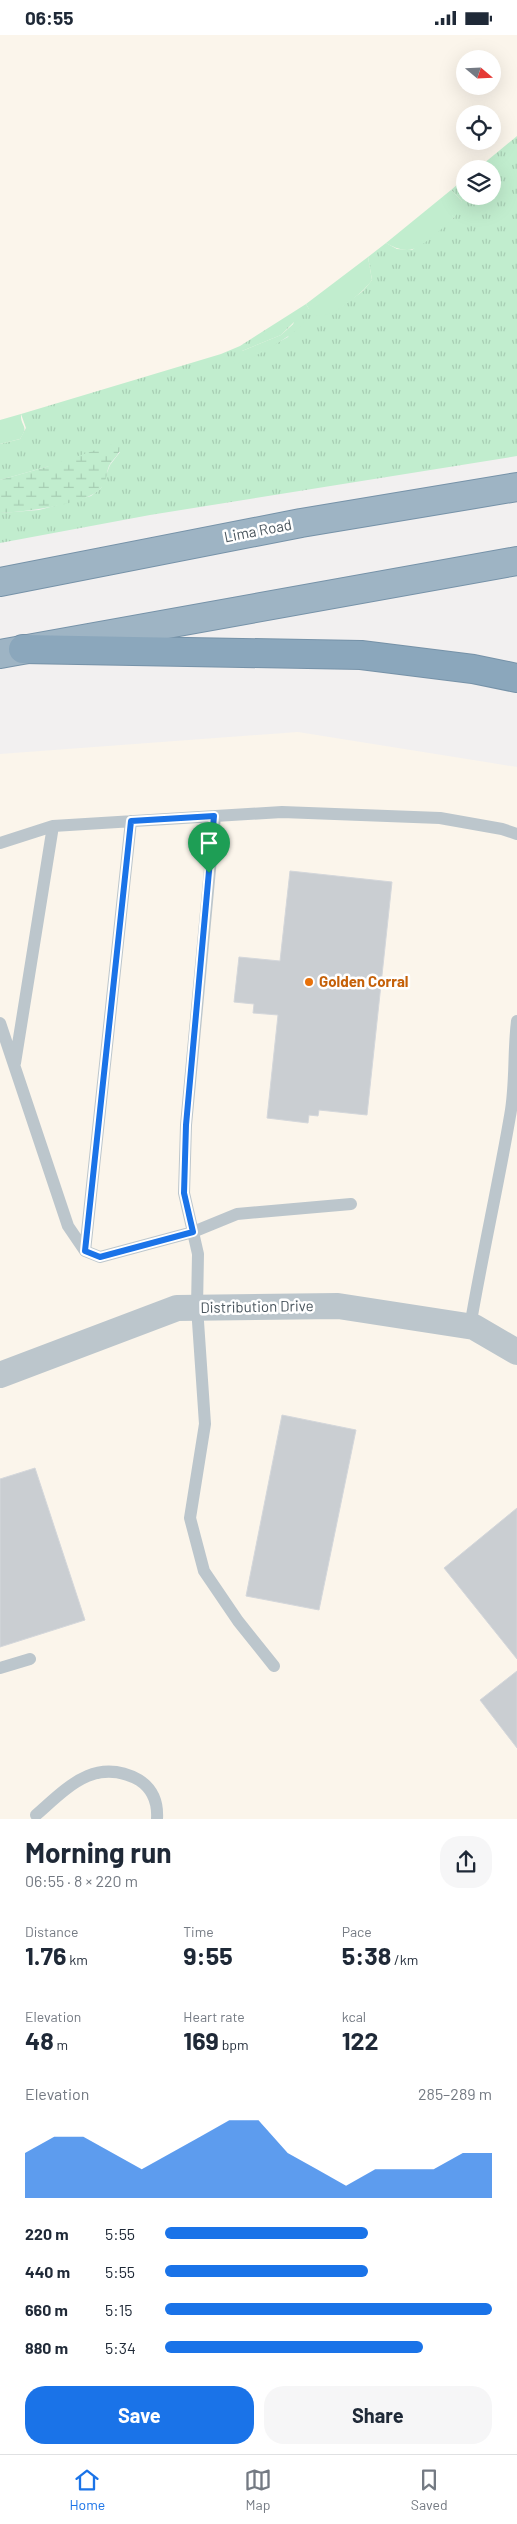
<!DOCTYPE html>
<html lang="en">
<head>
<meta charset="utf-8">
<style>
	:root { --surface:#fff; --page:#f6f6f7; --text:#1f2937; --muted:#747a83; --line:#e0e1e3; --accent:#1a73e8 }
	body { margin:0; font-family:Barlow,sans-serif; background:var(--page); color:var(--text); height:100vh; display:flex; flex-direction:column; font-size:19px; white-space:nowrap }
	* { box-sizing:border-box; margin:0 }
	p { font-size:16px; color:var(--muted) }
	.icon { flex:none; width:28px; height:28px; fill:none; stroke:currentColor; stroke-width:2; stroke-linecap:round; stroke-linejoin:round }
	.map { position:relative; height:1784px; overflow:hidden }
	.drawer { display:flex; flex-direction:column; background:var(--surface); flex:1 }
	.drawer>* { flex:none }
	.needle { width:32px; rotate:109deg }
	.fabs { position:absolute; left:456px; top:15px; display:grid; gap:10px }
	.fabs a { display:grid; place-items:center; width:45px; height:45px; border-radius:50%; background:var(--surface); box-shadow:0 5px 20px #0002; font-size:25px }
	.pin { position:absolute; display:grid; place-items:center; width:42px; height:42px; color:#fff; margin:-51px -21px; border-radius:50% 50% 50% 0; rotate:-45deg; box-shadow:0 0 5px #0007 }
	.pin .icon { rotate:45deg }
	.round { display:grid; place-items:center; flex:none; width:52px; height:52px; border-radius:20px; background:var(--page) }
	.summary { display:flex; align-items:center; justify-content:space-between; height:85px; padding:0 25px }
	h1 { font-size:28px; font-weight:700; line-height:38px }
	.figures { display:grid; grid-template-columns:repeat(3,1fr); gap:8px; height:85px; padding:5px 25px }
	.figures div { display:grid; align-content:center }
	.figures b { font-size:25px; font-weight:700 }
	.figures small { font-size:14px; font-weight:400 }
	.figures p { font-size:14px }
	.chart { height:140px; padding:10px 25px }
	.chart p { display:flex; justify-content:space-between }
	.chart svg { width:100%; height:90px; margin-top:5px; fill:var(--accent); opacity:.7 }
	.primary-button { display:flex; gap:10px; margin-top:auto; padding:10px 25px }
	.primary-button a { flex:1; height:58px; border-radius:20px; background:var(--accent); color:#fff; font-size:20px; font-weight:700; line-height:58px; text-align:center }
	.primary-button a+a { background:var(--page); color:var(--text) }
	ul { padding:0 25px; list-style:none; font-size:16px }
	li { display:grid; grid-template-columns:80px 60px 1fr; align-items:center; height:38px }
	li i { height:12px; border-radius:6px; background:var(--accent) }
	.status { display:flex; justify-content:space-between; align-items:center; height:35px; padding:0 25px; background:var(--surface); direction:ltr }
	.status svg { height:14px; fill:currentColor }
	.dock { display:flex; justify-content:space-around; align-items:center; height:70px; border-top:1px solid var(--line); background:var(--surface); font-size:14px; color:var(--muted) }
	.dock a { display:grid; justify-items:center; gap:2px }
	.dock .on { color:var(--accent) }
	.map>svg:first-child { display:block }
</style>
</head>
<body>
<div class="status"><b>06:55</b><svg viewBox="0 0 49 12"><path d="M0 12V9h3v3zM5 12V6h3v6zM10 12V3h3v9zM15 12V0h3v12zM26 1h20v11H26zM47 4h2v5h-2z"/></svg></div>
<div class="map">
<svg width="517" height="1784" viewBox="0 0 517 1784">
	<defs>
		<pattern id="grass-tufts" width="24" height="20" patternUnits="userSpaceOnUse" patternTransform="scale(1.25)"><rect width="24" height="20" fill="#c1edce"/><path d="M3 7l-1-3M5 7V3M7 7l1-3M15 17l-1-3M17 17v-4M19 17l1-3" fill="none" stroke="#a7cdb3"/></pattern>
		<pattern id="wetland-marsh" width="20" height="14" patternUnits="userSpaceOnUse" patternTransform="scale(1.25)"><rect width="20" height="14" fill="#c1edce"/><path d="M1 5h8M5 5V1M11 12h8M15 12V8" fill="none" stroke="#a7cdb3"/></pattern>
	</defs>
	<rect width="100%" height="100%" fill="#f2f0f0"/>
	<!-- commercial -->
	<path fill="#fbf5eb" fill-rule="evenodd" d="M 0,0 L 517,0 L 517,159 L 410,236 L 0,438 ZM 465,24 L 492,24 L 492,51 L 465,51 ZM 465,79 L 492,79 L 492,106 L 465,106 ZM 465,134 L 492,134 L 492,161 L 465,161 Z
		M 298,697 L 517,732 L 517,1784 L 0,1784 L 0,719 Z"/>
	<!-- grass -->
	<path fill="url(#grass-tufts)" fill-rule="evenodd" d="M 517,101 L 517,421 L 150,480 L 0,508 L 0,478 L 39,475 L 91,461 L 101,453 L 110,430 L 120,417 L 46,432 L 0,445 L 0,409 L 20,404 L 26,393 L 21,379 L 221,319 L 240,311 L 306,269 L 309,274 L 341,272 L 363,256 L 372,245 L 368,222 L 386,208 L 397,214 L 412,215 L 454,182 L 462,166 L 451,155 L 465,143 L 465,161 L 492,161 L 492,134 L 477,134 ZM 294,287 L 288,302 L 252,321 L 242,316 L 281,300 Z"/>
	<!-- wetland -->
	<path fill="url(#wetland-marsh)" d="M 116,408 L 120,411 C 120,421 113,423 109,431 C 106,438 107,447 101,453 C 87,470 22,477 0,478 L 0,445 L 46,432 Z"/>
	<!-- garden -->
	<path fill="#c1edce" d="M 451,155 L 462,166 L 460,176 C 450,186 425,211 413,214 C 404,217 393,212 386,208 Z
		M 368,222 L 372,245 C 365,256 327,289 313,279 C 310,277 308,272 306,269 Z
		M 300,283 L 304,287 C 300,297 245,329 235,329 L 233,326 L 242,316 L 281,300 Z
		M 21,379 C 20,392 30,390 20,404 L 0,409 L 0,385 Z"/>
	<!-- building -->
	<path fill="#caced2" stroke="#d4d7db" d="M 290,836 L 392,847 L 367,1080 L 319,1075 L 318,1081 L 309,1080 L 308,1088 L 267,1083 L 278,980 L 253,978 L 254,969 L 234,967 L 239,922 L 280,926 Z
		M 282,1380 L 356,1395 L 319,1575 L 246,1561 Z
		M 35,1433 L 85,1585 L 0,1612 L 0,1444 Z
		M 517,1473 L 517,1624 L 444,1533 Z
		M 517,1636 L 517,1713 L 480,1665 Z"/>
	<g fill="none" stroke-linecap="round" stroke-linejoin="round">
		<!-- trunk casing -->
		<g stroke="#7692a8" stroke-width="30">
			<path id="trunk" d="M 0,547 L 301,488 L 517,452
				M 0,619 L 517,526"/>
		</g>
		<!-- motorway casing -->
		<g stroke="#7692a8" stroke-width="30">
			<path id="motorway" d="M 23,614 L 361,620 L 473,634 L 517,643"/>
		</g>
		<!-- service -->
		<path stroke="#bcc6cc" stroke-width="12" d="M 215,781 L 186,1090 L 184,1158 L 198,1219 L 197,1272 L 205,1389 L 190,1483 L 204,1536 L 238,1586 L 274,1631
			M 0,808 L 53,791 L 282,777 L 440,783 L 502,794 L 517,799
			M 0,988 L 68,1191 L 85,1216 L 100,1222 L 193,1197 L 237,1179 L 351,1169
			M 15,1028 L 53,791
			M 85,1216 L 131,786
			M 470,1292 C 482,1221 498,1151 510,1081 C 516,1049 513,1018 517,986
			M 0,1633 L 30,1624
			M 36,1780 C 67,1753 95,1721 139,1745 C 153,1754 158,1768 157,1784"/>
		<!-- minor -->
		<path stroke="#bcc6cc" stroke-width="26" d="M 0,1340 L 177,1273 L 338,1271 L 474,1292 L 517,1317"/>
		<!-- trunk -->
		<use href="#trunk" stroke="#9eb4c4" stroke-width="28"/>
		<!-- motorway -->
		<use href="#motorway" stroke="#8ba7bc" stroke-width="28"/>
	</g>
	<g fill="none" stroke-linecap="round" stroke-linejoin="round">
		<!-- route casing -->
		<g stroke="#fff" stroke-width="10">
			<path id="route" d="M 214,781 L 186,1090 L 184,1158 L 193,1197 L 100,1222 L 85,1216 L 131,786 Z"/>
		</g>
		<!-- route -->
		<use href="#route" stroke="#1a73e8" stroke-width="6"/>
	</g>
	<!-- markers -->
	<circle fill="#e8710a" stroke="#fff" stroke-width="2" cx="309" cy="947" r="5"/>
	<g text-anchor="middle" stroke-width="5" stroke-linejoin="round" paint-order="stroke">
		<!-- street labels -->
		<g font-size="15" fill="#49555d" stroke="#fff">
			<text transform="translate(258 496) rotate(-11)" y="5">Lima Road</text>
			<text transform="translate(257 1272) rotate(-1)" y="5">Distribution Drive</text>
		</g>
		<!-- food labels -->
		<g font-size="15" font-weight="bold" fill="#c56008" stroke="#fff" text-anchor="start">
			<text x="319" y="952">Golden Corral</text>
		</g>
	</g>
</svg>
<div class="fabs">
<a><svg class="needle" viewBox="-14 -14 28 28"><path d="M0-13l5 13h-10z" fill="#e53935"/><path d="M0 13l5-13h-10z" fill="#747a83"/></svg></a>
<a><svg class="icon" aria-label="locate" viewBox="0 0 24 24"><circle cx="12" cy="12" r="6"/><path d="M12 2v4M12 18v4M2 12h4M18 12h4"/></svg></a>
<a><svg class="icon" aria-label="layers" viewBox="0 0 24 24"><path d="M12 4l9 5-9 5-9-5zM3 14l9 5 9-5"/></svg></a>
</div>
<div class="pin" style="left:209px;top:838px;background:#1e9e55"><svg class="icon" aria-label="arrive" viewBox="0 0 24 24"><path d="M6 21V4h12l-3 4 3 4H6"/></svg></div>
</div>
<section class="drawer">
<div class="summary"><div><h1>Morning run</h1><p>06:55 · 8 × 220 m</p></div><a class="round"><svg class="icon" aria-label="share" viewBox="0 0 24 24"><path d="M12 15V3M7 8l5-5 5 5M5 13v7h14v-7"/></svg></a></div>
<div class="figures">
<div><p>Distance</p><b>1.76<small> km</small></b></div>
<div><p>Time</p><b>9:55</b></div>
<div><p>Pace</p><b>5:38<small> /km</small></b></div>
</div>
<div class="figures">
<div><p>Elevation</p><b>48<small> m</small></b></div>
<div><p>Heart rate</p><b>169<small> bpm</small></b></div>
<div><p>kcal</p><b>122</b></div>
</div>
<div class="chart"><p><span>Elevation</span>285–289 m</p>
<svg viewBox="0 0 160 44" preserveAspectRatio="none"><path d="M0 44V22L10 14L20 14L30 22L40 30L50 22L60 14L70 6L80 6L90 22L100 30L110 38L120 30L130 30L140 30L150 22L160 22V44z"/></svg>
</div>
<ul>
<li><b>220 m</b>5:55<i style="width:62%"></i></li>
<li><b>440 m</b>5:55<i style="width:62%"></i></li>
<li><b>660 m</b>5:15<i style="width:100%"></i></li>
<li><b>880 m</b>5:34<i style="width:79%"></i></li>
</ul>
<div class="primary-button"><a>Save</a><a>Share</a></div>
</section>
<nav class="dock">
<a class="on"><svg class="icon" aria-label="home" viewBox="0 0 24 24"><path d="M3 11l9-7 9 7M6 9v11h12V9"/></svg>Home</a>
<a><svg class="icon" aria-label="map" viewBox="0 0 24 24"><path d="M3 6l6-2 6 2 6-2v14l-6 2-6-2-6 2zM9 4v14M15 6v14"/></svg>Map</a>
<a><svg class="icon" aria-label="saved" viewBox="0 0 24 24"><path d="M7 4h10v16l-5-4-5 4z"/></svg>Saved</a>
</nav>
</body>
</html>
